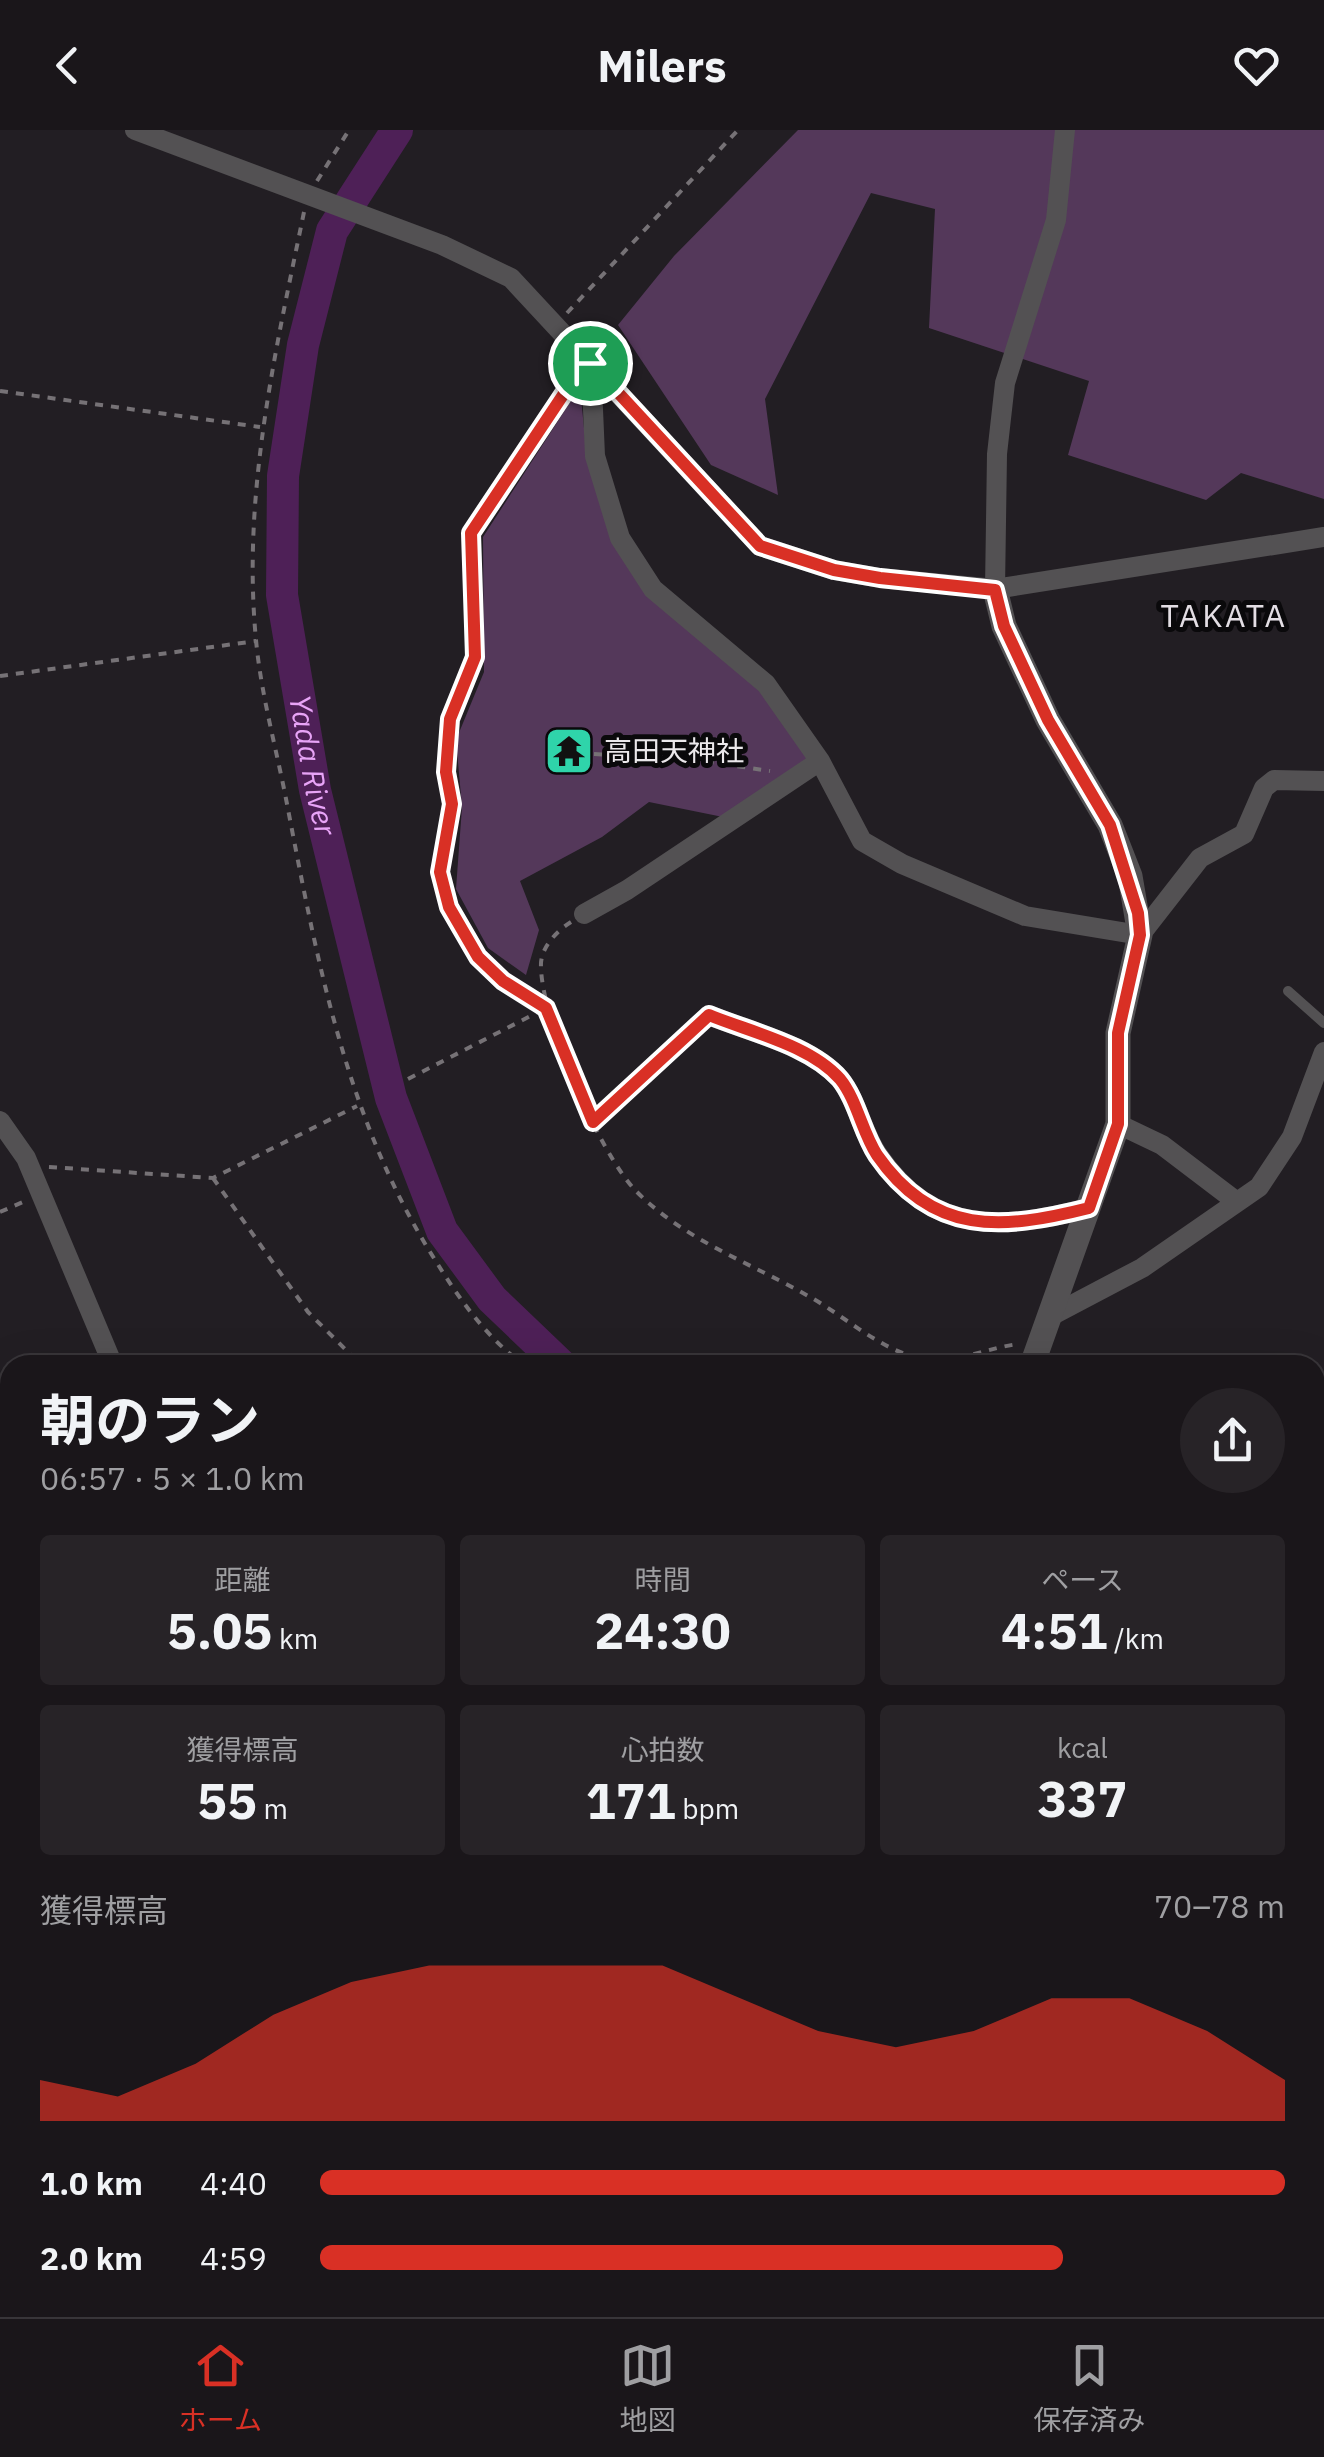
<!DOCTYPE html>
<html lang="ja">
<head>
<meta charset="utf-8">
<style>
	:root { --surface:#1a161a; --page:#272327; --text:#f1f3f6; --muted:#9f9fa2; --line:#383539; --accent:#d93025 }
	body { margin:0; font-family:"IBM Plex Sans","Noto Sans JP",sans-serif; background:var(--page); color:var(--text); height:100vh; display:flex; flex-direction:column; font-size:38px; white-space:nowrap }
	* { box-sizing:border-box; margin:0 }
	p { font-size:32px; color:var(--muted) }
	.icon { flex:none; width:55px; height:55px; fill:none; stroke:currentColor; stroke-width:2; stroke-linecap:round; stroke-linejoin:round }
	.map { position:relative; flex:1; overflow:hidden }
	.sheet { position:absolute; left:0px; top:1225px; width:1325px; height:962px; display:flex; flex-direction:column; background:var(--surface); border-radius:30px 30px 0 0; box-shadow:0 10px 40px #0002,0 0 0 2px var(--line) }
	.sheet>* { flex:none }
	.pin { position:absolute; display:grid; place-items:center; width:85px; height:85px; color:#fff; margin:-42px; border:5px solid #fff; border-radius:50%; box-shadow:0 2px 10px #0007 }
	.round { display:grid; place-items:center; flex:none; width:105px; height:105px; border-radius:52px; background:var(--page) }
	.headline { display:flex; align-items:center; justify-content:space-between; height:170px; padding:0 40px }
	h1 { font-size:55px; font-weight:700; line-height:75px }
	.stats { display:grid; grid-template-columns:repeat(3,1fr); gap:15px; height:170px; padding:10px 40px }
	.stats div { display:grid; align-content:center; border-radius:10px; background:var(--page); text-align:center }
	.stats b { font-size:50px; font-weight:700 }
	.stats small { font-size:28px; font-weight:400 }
	.stats p { font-size:28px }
	.chart { height:280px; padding:20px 40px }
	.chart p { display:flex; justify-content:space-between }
	.chart svg { width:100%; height:180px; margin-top:10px; fill:var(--accent); opacity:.7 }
	ul { padding:0 40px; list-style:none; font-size:32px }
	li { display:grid; grid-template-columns:160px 120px 1fr; align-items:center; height:75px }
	li i { height:25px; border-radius:12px; background:var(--accent) }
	header { display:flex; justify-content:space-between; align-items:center; height:130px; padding:0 40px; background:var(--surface); font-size:45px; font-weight:700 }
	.tab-bar { display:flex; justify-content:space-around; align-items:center; height:140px; border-top:2px solid var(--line); background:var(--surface); font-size:28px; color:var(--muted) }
	.tab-bar a { display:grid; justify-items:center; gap:5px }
	.tab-bar .selected { color:var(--accent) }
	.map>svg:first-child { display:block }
</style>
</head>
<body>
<header><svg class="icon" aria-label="back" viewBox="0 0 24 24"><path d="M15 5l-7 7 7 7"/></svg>Milers<svg class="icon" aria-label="heart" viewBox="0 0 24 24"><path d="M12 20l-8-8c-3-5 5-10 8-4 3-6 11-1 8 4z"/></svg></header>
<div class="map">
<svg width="1324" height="2187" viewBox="0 0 1324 2187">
	<rect width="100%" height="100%" fill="#221e23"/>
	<!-- built -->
	<path fill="#2d262f" d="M 1315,1518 L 1324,1519 L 1324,2035 L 1315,2035 Z"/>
	<!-- green -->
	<path fill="#54385a" d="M 798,0 L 1324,0 L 1324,369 L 1241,343 L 1206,370 L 1068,325 L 1089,251 L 929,198 L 935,79 L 871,63 L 765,269 L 778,365 L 711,335 L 618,195 L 674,126 Z
		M 580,257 L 587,329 L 614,414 L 751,550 L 813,626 L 723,687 L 649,672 L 602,707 L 520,751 L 539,800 L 526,845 L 488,818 L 456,759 L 462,677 L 456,610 L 484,542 L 483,407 Z
		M 1315,2166 L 1324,2174 L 1324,2187 L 1182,2187 L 1184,2178 L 1315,2178 Z
		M 723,2178 L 856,2178 L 857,2187 L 723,2187 Z"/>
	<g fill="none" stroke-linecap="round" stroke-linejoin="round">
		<!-- river -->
		<g stroke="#4e2057" stroke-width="32">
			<path id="s1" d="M 397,0 L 332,101 L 303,215 L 283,346 L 282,465 L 315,660 L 391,968 L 442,1101 L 492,1169 L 561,1235"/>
			<path d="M 1315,1443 L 1324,1446"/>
		</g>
	</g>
	<!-- building -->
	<path fill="#ab79b6" d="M 561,613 L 578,615 L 577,629 L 559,628 Z"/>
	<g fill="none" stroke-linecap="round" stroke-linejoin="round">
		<!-- path -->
		<path stroke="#767276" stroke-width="4" stroke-dasharray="8 8" stroke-linecap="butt" d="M 317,51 L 349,0
			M 304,82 C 275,223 242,365 256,510 C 261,565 277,621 287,674 C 318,835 347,993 437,1133 C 460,1170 489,1211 525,1235
			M 567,183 L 738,0
			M 0,261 L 260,297
			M 0,546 L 256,511
			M 594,624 L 696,630 L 770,641
			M 571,792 C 558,800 542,816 541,833 C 539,884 599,1023 636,1061 C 684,1110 751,1133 810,1167 C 846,1187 880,1220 922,1229 C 952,1235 989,1217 1019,1214
			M 546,878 L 503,851 L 478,827 L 449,777 L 440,742 L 452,674 L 447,642 L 450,589 L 475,527 L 471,403 L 573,248
			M 408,949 L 546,878
			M 593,992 L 696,897
			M 49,1037 L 213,1048 L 357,976
			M 213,1048 L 308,1182 L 361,1235
			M 0,1082 L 23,1072
			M 1315,1369 L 1324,1354
			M 1315,1406 L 1324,1409
			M 0,1503 L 10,1499
			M 0,1780 L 10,1777"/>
		<!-- service -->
		<path stroke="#535153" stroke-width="10" d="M 1288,861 L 1324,893
			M 1315,1771 L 1324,1775
			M 1315,1940 L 1324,1897"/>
		<!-- minor -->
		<path stroke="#535153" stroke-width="20" d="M 135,0 L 442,115 L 511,148 L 760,416 L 834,440 L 880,448 L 995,459 L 1324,407
			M 591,233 L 595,326 L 620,408 L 653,459 L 766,554 L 820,631 L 862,711 L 902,734 L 1025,786 L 1140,805 L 1200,728 L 1244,704 L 1264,658 L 1274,650 L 1324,651
			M 995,459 L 997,324 L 1005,253 L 1056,90 L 1065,0
			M 584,784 L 627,760 L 820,631
			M 709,885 C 750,902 810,915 840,949 C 857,970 862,1002 878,1025 C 933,1106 1002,1100 1089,1078
			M 0,991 L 26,1028 L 113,1235
			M 1118,994 L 1162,1015 L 1237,1072
			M 1049,1187 L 1142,1138 L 1259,1057 L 1292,1007 L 1324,922
			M 1315,1513 L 1324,1514"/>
		<!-- tertiary -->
		<path stroke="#535153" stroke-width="25" d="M 995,459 L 1004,496 L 1048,590 L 1110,695 L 1130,746 L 1140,805 L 1118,903 L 1118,994 L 1032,1235
			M 1055,2178 L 1057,2187"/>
		<!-- secondary -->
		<path stroke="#706c70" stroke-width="28" d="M 0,2068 L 10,2066
			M 1315,2068 L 1324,2068"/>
	</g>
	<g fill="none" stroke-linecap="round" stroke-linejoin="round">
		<!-- route casing -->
		<g stroke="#fff" stroke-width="20">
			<path id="route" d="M 587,229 L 760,416 L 834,440 L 880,448 L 995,460 L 1004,496 L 1048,590 L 1110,695 L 1138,783 L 1140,805 L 1118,903 L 1118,994 L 1089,1078 C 1002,1100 933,1106 877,1025 C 862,1002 857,970 840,949 C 810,915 750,902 709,885 L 593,992 L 546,878 L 503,851 L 478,827 L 449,777 L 440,742 L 452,674 L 446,642 L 450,589 L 475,527 L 471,403 Z"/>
		</g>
		<!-- route -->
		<use href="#route" stroke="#d93025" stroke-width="12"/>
	</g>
	<!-- icons -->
	<defs>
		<g id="temple-square" transform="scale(2.5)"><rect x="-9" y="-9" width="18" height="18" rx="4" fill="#2fd4aa" stroke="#0a090b"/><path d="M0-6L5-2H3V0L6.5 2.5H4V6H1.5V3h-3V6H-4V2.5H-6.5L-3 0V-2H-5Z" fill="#111"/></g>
	</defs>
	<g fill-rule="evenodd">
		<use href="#temple-square" x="569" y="621"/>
	</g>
	<g text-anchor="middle" stroke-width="10" stroke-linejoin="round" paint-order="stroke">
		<!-- poi labels -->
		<g font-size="28" fill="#ebe8eb" stroke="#0a090b" text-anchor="start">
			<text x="604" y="631">高田天神社</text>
		</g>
		<!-- water labels -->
		<g font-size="30" font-style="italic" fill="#e8a4f7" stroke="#0a090b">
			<text dy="10" stroke="none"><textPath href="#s1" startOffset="662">Yada River</textPath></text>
		</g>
		<!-- quarter labels -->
		<g font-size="32" letter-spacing="2.5" fill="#e3dee4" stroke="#0a090b">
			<text x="1224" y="497">TAKATA</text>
		</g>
	</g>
</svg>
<div class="pin" style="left:590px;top:233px;background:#1e9e55"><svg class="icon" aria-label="arrive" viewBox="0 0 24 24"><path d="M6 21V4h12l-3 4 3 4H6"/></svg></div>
<section class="sheet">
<div class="headline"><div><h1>朝のラン</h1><p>06:57 · 5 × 1.0 km</p></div><a class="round"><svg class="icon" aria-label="share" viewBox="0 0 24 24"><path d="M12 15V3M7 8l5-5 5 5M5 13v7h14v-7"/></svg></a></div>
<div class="stats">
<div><p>距離</p><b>5.05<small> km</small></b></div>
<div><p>時間</p><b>24:30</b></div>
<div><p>ペース</p><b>4:51<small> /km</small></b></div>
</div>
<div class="stats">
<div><p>獲得標高</p><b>55<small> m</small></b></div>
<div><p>心拍数</p><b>171<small> bpm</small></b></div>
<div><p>kcal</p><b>337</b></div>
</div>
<div class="chart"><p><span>獲得標高</span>70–78 m</p>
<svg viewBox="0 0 160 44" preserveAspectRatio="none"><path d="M0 44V34L10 38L20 30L30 18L40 10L50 6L60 6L70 6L80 6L90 14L100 22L110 26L120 22L130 14L140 14L150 22L160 34V44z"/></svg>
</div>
<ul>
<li><b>1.0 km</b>4:40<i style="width:100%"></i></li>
<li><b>2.0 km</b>4:59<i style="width:77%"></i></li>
</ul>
</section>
</div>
<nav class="tab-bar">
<a class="selected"><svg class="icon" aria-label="home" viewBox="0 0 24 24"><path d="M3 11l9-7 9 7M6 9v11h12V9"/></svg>ホーム</a>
<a><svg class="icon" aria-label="map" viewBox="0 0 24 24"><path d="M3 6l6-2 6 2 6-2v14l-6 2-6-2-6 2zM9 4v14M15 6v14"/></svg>地図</a>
<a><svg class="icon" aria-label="saved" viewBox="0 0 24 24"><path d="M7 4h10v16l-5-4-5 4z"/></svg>保存済み</a>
</nav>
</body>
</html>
